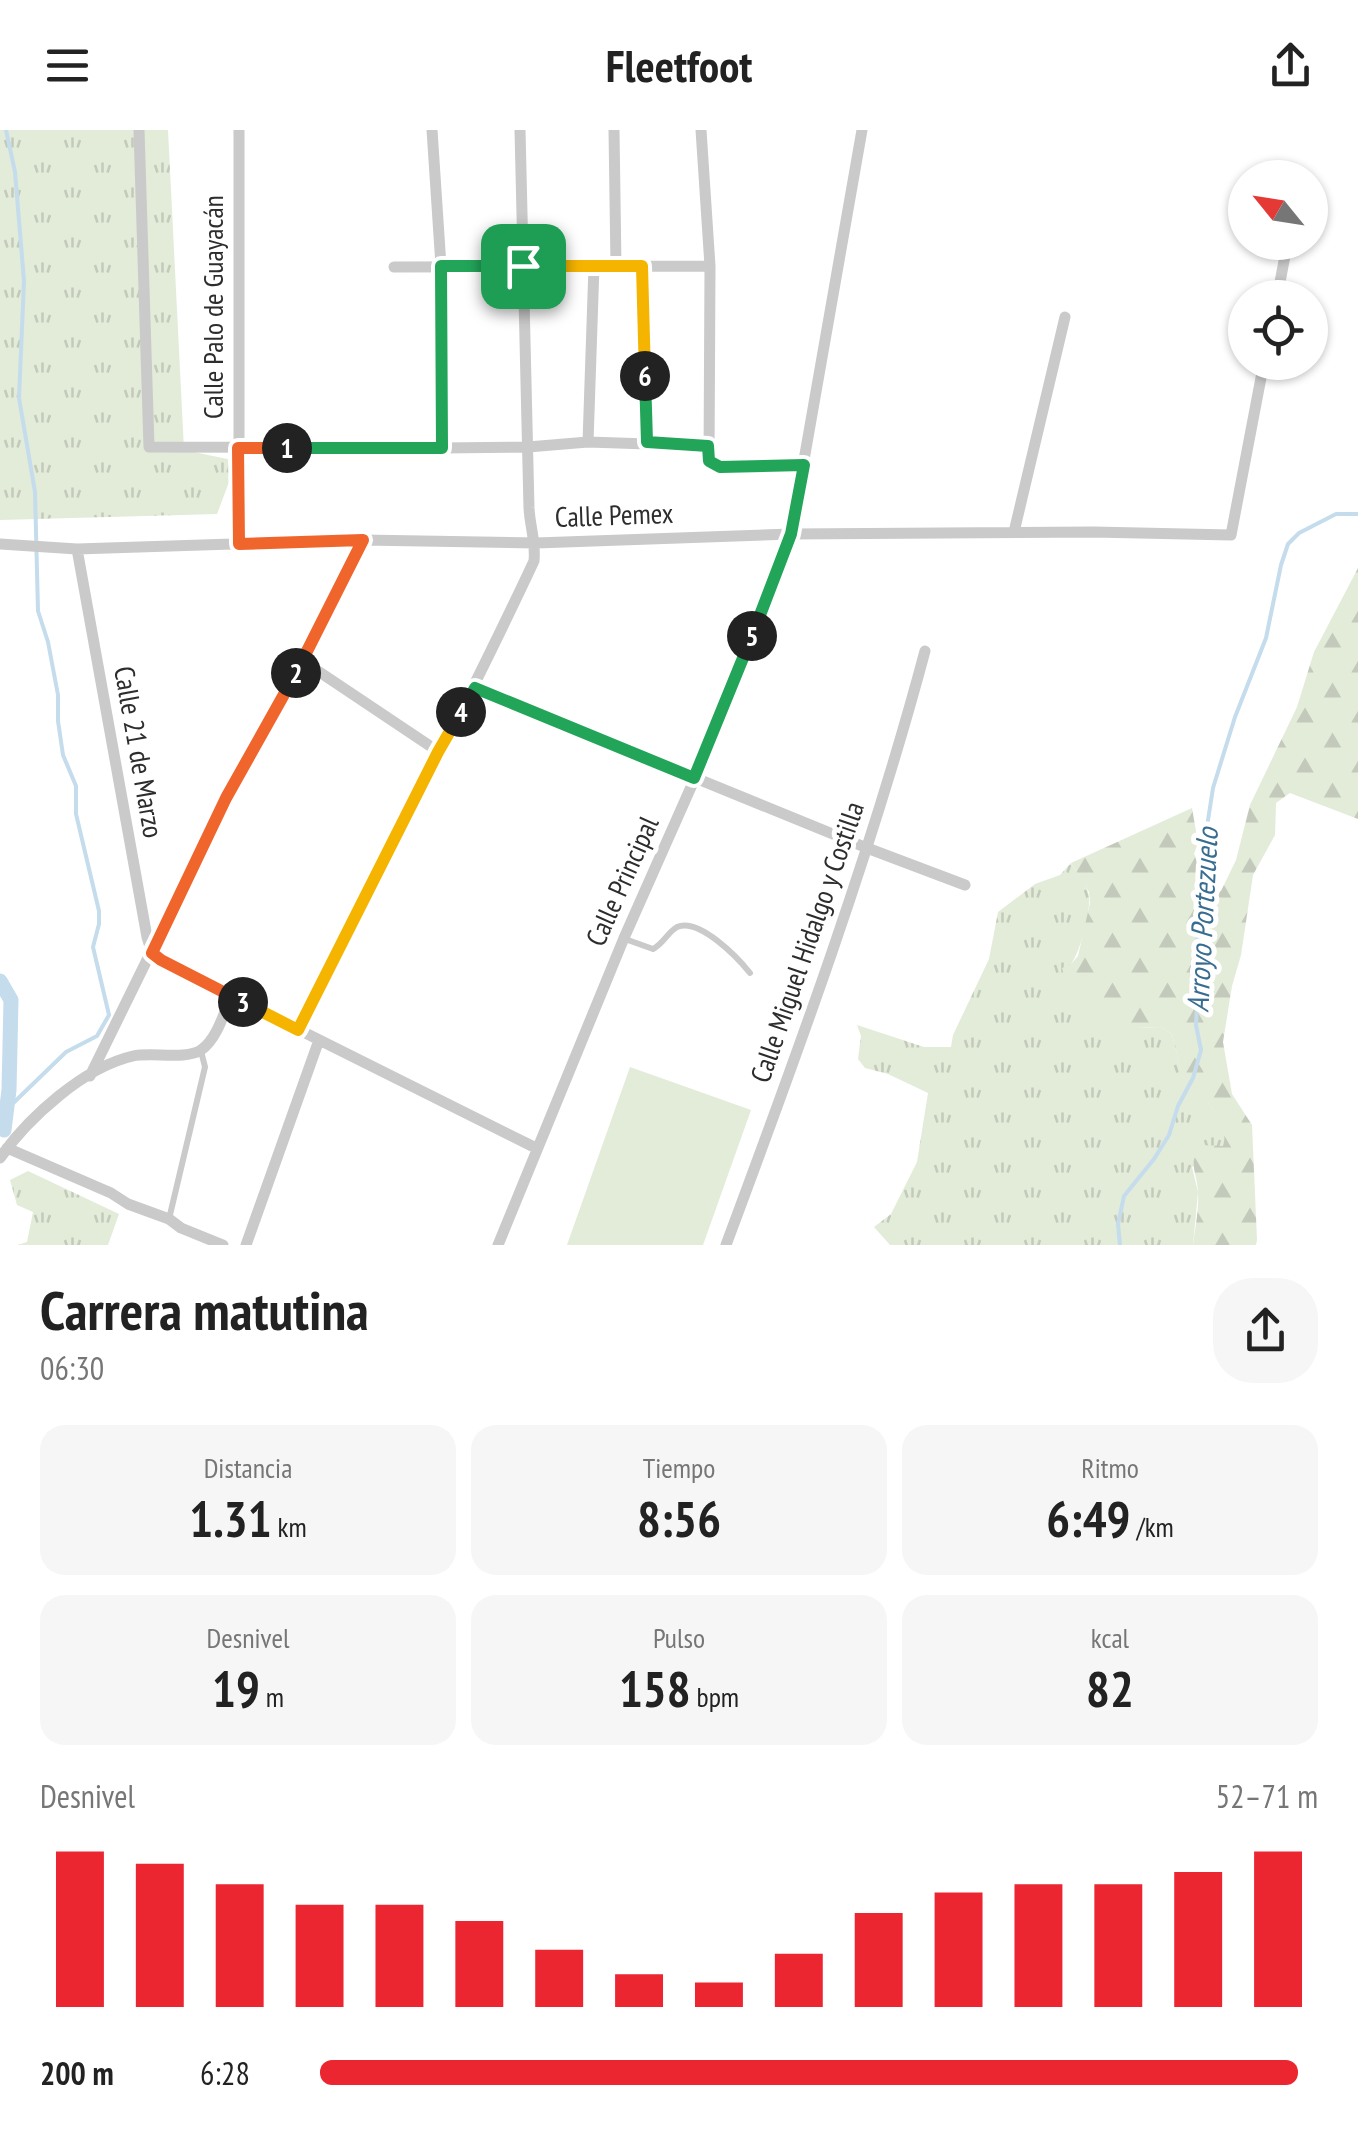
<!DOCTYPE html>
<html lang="es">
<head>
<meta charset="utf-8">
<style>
	:root { --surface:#fff; --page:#f6f6f6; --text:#222; --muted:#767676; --accent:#ec2631 }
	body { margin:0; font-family:"PT Sans Narrow",sans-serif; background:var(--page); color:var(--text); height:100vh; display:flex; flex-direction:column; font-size:38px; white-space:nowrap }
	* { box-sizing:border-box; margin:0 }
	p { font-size:32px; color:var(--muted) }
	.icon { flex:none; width:55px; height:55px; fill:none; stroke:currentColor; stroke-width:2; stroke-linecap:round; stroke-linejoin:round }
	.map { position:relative; height:1115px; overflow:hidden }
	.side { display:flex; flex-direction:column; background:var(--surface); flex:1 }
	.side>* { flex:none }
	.needle { width:65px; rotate:300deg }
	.buttons { position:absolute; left:1228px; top:30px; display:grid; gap:20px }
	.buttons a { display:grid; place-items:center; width:100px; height:100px; border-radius:50%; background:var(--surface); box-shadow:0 2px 8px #0004; font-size:50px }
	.pin { position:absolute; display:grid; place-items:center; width:85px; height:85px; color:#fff; margin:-42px; border-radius:20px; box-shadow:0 5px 15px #0006 }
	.km { position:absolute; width:50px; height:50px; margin:-25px; border-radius:50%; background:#222; color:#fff; font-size:28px; line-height:50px; text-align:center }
	.round { display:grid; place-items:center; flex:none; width:105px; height:105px; border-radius:40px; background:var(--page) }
	.headline { display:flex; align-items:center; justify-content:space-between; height:170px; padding:0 40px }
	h1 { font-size:55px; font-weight:600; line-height:75px }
	.stats { display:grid; grid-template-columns:repeat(3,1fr); gap:15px; height:170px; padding:10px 40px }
	.stats div { display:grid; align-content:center; border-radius:25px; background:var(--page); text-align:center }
	.stats b { font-size:50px; font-weight:600 }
	.stats small { font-size:28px; font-weight:400 }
	.stats p { font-size:28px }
	.chart { height:280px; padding:20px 40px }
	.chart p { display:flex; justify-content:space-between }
	.chart svg { width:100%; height:180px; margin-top:10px; stroke:var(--accent); stroke-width:6 }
	ul { padding:0 40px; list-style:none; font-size:32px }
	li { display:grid; grid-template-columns:160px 120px 1fr; align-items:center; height:75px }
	li i { height:25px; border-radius:12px; background:var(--accent) }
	header { display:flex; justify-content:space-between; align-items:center; height:130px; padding:0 40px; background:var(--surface); font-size:45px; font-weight:600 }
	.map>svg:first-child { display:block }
</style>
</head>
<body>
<header><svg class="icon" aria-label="menu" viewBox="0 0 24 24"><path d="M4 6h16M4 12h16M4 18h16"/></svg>Fleetfoot<svg class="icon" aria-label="share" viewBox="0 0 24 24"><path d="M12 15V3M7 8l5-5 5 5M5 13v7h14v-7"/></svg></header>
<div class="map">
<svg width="1358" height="1115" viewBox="0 0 1358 1115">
	<defs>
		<pattern id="grass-tufts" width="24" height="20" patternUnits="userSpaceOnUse" patternTransform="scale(2.5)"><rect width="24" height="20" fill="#e3ebd9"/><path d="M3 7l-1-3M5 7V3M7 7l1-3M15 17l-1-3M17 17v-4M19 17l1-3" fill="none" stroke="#c3cabb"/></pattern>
		<pattern id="forest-firs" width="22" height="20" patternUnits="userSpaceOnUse" patternTransform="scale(2.5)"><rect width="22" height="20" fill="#e3ebd9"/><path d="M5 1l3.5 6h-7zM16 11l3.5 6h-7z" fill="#c3cabb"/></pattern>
	</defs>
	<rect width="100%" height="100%" fill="#fff"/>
	<!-- grass -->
	<path fill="url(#grass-tufts)" d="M 0,0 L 168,0 L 184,320 L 237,331 L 217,384 L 0,390 Z
		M 1071,733 C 1076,742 1085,752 1088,762 C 1093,776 1080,823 1071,834 L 1137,898 L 1161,897 L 1172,904 L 1183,948 L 1202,953 C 1203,980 1231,987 1224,1016 L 1192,1037 L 1198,1062 L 1193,1115 L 890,1115 L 874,1097 L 891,1084 L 917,1032 L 928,963 L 888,944 L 865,938 L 858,929 L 861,906 L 857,895 L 924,917 L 951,917 L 953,905 L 989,829 L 998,782 L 1035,754 L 1060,745 Z
		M 28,1041 L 119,1084 L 108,1115 L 18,1115 L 27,1112 L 33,1082 L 17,1075 L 10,1050 Z"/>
	<!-- forest -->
	<path fill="url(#forest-firs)" d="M 1358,438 L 1358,689 L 1290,663 L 1276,673 L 1275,705 L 1253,745 L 1241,825 L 1232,856 L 1223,912 L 1232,964 L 1252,995 L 1257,1110 L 1256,1115 L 1193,1115 C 1195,1098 1199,1080 1198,1064 C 1198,1042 1187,1036 1200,1015 L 1223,1016 C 1231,989 1203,978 1201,954 L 1183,949 L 1172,904 L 1161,897 L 1137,898 L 1103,891 L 1093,885 L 1065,849 L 1062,838 L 1071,834 L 1078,826 L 1090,773 L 1089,762 L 1071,733 L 1192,678 L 1198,713 L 1194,724 L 1200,735 L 1203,758 L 1211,766 L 1221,761 L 1236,730 L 1250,675 L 1297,577 L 1314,522 Z"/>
	<!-- park -->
	<path fill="#e3ebd9" d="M 630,937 L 751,980 L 703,1115 L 567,1115 Z"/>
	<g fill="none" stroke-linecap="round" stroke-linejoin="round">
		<!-- stream -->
		<path stroke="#c4dcec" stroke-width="4" d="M 5,981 L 66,922 L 97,906 L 109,885 L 93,817 L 99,794 L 99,781 L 76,684 L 76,656 L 63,625 L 58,591 L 58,565 L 48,512 L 38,481 L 35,362 L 19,268 L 24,151 L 15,42 L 6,0
			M 1120,1115 L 1118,1094 L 1124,1066 L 1154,1029 L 1169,1005 L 1178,976 L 1193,948 L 1201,920 L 1196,895 L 1199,840 L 1196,821 L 1204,750 L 1200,735 L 1206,724 L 1204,716 L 1213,658 L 1235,587 L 1266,508 L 1281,435 L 1288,414 L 1299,403 L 1336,384 L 1358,384"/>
		<!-- canal -->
		<path stroke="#c4dcec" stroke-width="15" d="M 0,851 L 11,870 L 9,960 L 4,1000"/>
		<!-- lane -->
		<path stroke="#cacaca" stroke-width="6" d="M 625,809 L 653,819 C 663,814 668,802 677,797 C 699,787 738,828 750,843
			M 169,1089 L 205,937 L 201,921"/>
		<!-- street -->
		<path stroke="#cacaca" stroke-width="11" d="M 139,0 L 149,317 L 442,318 L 528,317 L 588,312 L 708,316
			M 239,0 L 239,415
			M 432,0 L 441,136 L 442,318
			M 614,0 L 616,136
			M 701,0 L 710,136 L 709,331 C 729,344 779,336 804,335
			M 394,137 L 710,136
			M 642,137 L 647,312
			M 1277,168 L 1287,115
			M 588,312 L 594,136
			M 1014,402 L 1065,187
			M 0,414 L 77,419 L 363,410 L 536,413 L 791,404 L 1094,402 L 1231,405 L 1264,232
			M 77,419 L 147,807 L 152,823 L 161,831 L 536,1018
			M 303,531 L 439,622
			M 475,558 L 867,718 L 965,755
			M 298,900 C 377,744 460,589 534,431 C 536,412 530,397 529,378 L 520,0
			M 90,946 L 226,669 L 303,531 L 363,410
			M 7,1018 L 111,1063 L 128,1074 L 169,1089 L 181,1098 L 223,1115
			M 0,1028 C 28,988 84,937 133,926 C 152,922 186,930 201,920 C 217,909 224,883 231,866
			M 246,1115 L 319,910
			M 498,1115 L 624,808 L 695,648 L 747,522 L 791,404 L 862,0
			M 726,1115 C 799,919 871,723 925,521"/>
	</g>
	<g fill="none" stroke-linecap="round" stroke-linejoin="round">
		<!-- split-1 casing -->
		<g stroke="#fff" stroke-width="20">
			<path id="split-1" d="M 287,318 L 442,318 L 441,136 L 523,136"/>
		</g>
		<!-- split-2 casing -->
		<g stroke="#fff" stroke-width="20">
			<path id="split-2" d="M 287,318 L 238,318 L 239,414 L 363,410 L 296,543"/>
		</g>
		<!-- split-3 casing -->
		<g stroke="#fff" stroke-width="20">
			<path id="split-3" d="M 243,872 L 161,830 L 152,823 L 226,668 L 296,543"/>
		</g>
		<!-- split-4 casing -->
		<g stroke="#fff" stroke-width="20">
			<path id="split-4" d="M 243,872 L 298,900 L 438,622 L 461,582"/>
		</g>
		<!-- split-5 casing -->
		<g stroke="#fff" stroke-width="20">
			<path id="split-5" d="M 461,582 L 475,558 L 694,648 L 752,506"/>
		</g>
		<!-- split-6 casing -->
		<g stroke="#fff" stroke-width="20">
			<path id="split-6" d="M 645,246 L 647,312 L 708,316 L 709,331 L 720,337 L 804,335 L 791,404 L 752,506"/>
		</g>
		<!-- split-7 casing -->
		<g stroke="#fff" stroke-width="20">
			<path id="split-7" d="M 523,136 L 642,136 L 645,246"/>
		</g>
		<!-- split-1 -->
		<use href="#split-1" stroke="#22a559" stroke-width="12"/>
		<!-- split-2 -->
		<use href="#split-2" stroke="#f0652b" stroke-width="12"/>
		<!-- split-3 -->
		<use href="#split-3" stroke="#f0652b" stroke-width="12"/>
		<!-- split-4 -->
		<use href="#split-4" stroke="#f5b400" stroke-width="12"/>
		<!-- split-5 -->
		<use href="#split-5" stroke="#22a559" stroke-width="12"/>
		<!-- split-6 -->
		<use href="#split-6" stroke="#22a559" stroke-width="12"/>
		<!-- split-7 -->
		<use href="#split-7" stroke="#f5b400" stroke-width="12"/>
	</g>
	<g text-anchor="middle" stroke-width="10" stroke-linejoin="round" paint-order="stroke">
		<!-- street labels -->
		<g font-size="28" fill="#2d2d2d" stroke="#fff">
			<text transform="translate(213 177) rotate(-90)" y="10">Calle Palo de Guayacán</text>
			<text transform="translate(614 385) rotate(-2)" y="10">Calle Pemex</text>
			<text transform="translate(139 622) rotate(80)" y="10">Calle 21 de Marzo</text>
			<text transform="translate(622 751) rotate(-66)" y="10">Calle Principal</text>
			<text transform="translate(807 812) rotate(-71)" y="10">Calle Miguel Hidalgo y Costilla</text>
		</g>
		<!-- water labels -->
		<g font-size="30" font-style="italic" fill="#386d91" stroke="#fff">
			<text transform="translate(1203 790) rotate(-87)" y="10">Arroyo Portezuelo</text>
		</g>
	</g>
</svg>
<div class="buttons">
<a><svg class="needle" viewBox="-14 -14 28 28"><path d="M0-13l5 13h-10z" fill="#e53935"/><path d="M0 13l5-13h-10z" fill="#767676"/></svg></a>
<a><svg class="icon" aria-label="locate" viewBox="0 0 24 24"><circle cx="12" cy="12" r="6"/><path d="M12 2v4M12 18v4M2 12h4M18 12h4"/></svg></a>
</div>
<div class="pin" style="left:523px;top:136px;background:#1e9e55"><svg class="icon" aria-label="arrive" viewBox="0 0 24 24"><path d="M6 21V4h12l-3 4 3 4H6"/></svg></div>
<b class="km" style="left:287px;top:318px">1</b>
<b class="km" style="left:296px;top:543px">2</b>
<b class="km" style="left:243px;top:872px">3</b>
<b class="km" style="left:461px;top:582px">4</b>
<b class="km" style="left:752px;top:506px">5</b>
<b class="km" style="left:645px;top:246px">6</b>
</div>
<section class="side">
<div class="headline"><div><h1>Carrera matutina</h1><p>06:30</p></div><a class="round"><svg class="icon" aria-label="share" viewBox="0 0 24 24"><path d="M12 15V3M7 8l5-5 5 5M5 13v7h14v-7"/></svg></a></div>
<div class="stats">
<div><p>Distancia</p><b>1.31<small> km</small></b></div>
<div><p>Tiempo</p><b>8:56</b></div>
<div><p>Ritmo</p><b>6:49<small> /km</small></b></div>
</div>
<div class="stats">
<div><p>Desnivel</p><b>19<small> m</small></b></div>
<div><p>Pulso</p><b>158<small> bpm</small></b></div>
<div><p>kcal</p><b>82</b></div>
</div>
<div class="chart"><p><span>Desnivel</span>52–71 m</p>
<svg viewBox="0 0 160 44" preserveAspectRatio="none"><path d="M5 44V6M15 44V9M25 44V14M35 44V19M45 44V19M55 44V23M65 44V30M75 44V36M85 44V38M95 44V31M105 44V21M115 44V16M125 44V14M135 44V14M145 44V11M155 44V6"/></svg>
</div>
<ul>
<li><b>200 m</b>6:28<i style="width:98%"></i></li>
</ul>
</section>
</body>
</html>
